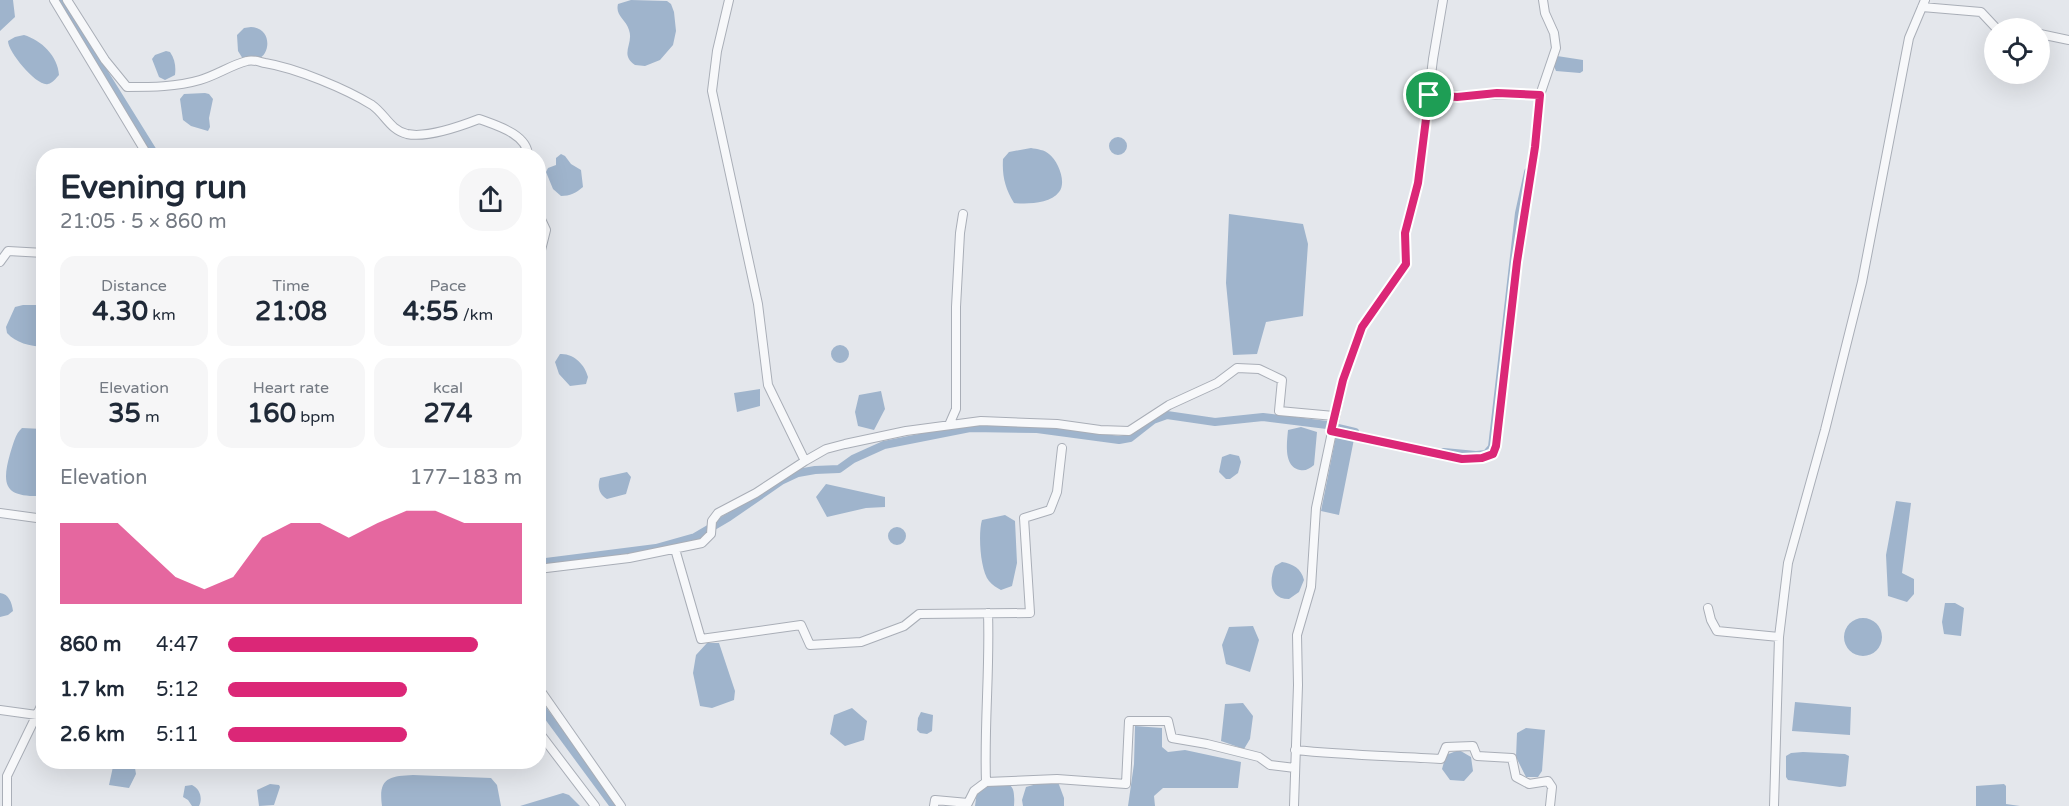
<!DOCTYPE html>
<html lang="en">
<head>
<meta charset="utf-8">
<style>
	:root { --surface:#fff; --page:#f6f6f7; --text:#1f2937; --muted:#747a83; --accent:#db2777 }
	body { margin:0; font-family:"Varela Round",sans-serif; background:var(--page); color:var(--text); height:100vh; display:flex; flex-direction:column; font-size:22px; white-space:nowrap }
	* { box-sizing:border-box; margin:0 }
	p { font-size:20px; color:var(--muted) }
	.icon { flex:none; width:33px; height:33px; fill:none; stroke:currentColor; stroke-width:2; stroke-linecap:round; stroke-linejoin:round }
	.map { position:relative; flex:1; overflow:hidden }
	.details { position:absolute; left:36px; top:148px; width:510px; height:621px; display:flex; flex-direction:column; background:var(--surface); border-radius:24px; box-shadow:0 6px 24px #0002 }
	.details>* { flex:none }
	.tools { position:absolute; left:1984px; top:18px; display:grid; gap:12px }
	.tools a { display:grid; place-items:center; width:66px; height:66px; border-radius:50%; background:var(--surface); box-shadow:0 6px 24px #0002; font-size:30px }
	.pin { position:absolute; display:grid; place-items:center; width:51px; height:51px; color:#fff; margin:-26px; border:3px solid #fff; border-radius:50%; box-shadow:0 2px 6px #0007 }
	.round { display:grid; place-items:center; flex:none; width:63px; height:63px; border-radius:24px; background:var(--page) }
	.head { display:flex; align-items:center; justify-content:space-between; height:102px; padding:0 24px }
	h1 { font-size:33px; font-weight:700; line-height:45px }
	.metrics { display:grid; grid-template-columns:repeat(3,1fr); gap:9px; height:102px; padding:6px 24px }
	.metrics div { display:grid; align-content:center; border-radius:15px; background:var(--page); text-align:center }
	.metrics b { font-size:26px; font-weight:700 }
	.metrics small { font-size:16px; font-weight:400 }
	.metrics p { font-size:16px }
	.chart { height:168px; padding:12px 24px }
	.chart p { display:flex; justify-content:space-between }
	.chart svg { width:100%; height:108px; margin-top:6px; fill:var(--accent); opacity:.7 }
	ul { padding:0 24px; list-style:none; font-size:20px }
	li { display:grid; grid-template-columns:96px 72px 1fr; align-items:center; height:45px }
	li i { height:15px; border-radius:8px; background:var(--accent) }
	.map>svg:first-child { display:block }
</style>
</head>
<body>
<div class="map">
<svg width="2069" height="806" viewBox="0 0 2069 806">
	<rect width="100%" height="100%" fill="#e4e7ec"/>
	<!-- water -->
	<path fill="#9fb4cc" d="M 0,0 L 13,0 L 15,17 L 0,31 Z
		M 631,0 L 667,1 L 671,4 L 674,12 L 676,31 L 673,45 L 660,60 L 645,66 L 635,65 C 619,54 634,44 629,30 C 626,19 615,16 618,4 Z
		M 251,27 C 272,28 271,54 258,59 C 254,61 248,60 243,59 L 238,51 L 237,35 L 244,28 Z
		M 24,35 C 41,40 58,56 59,75 C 56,78 53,83 48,84 C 37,87 8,52 8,41 L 15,37 Z
		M 166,51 L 170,52 C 175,59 176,67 175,75 L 165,80 L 159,77 L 152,59 L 155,55 Z
		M 1557,56 L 1583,60 L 1583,71 L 1580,73 L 1556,71 L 1553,64 Z
		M 205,93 L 209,94 L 213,99 L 209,118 L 210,127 L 208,131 L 191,126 L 183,120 L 180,99 L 184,94 Z
		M1109 146a9 9 0 1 1 18 0a9 9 0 1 1-18 0Z
		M 1031,148 C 1037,149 1045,150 1049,154 C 1058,161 1067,182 1059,192 C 1050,204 1027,204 1014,203 C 1005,188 1002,176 1003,159 L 1009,152 Z
		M 561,154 L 565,156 L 571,164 L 581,170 L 583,187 C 576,193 570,196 561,196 L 553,189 L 546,172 L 548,168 L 556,165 L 556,158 Z
		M 1229,214 L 1303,224 L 1308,244 L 1303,316 L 1266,322 L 1257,354 L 1233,355 L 1226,283 Z
		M 23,305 L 43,305 L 43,347 C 30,346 16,343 7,333 L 6,327 L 15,307 Z
		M831 354a9 9 0 1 1 18 0a9 9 0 1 1-18 0Z
		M 560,354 C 574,353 585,365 588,377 L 586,384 L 570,386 L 559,374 L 555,362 Z
		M 760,389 L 760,406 L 737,412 L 734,393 Z
		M 881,391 L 885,409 L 874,430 L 858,426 L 855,412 L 859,395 Z
		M 1301,427 L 1317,432 L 1314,465 C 1309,469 1306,471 1300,470 C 1283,467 1287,442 1288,430 Z
		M 22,428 L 43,429 L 43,496 C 8,497 0,489 10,454 C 13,445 15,434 22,428 Z
		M 1336,436 L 1354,439 L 1339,515 L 1321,511 Z
		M 1230,454 L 1239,456 L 1241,462 L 1238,473 L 1230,479 L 1226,479 L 1219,472 L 1222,457 Z
		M 627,472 L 631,477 L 626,494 L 607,499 C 599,495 597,486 600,478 Z
		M 826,484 L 885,497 L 885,507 L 866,508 L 827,517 L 816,497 Z
		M 1896,501 L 1911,503 L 1902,573 L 1914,579 L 1914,594 L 1907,602 L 1888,596 L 1886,555 Z
		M 1005,515 L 1015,521 L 1017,563 L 1012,586 L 1001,590 C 997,588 992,585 989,581 C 980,570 978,533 982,520 Z
		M888 536a9 9 0 1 1 18 0a9 9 0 1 1-18 0Z
		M 1282,562 C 1293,564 1301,568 1304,580 L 1299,592 L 1289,599 C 1269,599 1269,580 1275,566 Z
		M 0,593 C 9,594 12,603 13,611 L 8,615 L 0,617 Z
		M 1945,603 L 1955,603 L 1964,608 L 1961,636 L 1944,634 L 1942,622 Z
		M1844 637a19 19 0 1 1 38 0a19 19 0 1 1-38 0Z
		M 1253,626 L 1259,640 L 1250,672 L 1226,664 L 1222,645 L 1229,627 Z
		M 707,643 L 719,643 L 735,691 L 734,700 L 712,708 L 700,706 L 693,673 L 696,655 Z
		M 1795,702 L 1851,707 L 1850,735 L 1792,731 Z
		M 1243,703 L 1253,716 L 1250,739 L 1244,749 L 1221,741 L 1225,704 Z
		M 852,708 L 867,721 L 864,740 L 845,746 L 830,734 L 834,715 Z
		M 921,712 L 933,715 L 932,731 L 927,734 L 920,733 L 917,730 L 918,718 Z
		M 1135,726 L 1162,728 L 1162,747 L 1168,752 L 1185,750 L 1241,762 L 1238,788 L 1163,788 L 1154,796 L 1155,806 L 1128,806 L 1134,764 Z
		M 1526,728 L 1545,730 L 1542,771 L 1538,777 L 1526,777 L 1516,757 L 1517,733 Z
		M 1459,750 L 1471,757 L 1473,771 L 1464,781 L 1450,780 L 1442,769 L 1446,755 Z
		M 1803,752 L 1845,754 L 1849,756 L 1846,786 L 1840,787 L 1788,780 L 1786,777 L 1786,756 L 1791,753 Z
		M 114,762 L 134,762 L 136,774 L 129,788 L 109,785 Z
		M 413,775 L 491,778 L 497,785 L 501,806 L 382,806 C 378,778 389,776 413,775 Z
		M 1044,782 L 1058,782 L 1064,798 L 1064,806 L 1023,806 L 1022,800 L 1026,787 Z
		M 270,784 L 279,785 L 280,787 L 274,805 L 259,806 L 257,790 Z
		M 984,784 C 1007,784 1016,778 1014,806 L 975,806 L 977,791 Z
		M 2004,784 L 2006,786 L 2006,804 L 2020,806 L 1976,806 L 1976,786 Z
		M 192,785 C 200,789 203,798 199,806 L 192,806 L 188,800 L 183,797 L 185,786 Z
		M 563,793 L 569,795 L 580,806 L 520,806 Z"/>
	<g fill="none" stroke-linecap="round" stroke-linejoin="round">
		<!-- canal -->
		<path stroke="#9fb4cc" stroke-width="8" d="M 59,0 L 156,156
			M 1338,428 L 1355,432
			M 1444,452 L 1476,455 L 1486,454 L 1492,447 L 1519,213 L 1528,172
			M 538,563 L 656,548 L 695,537 L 729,517 L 781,481 L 798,473 L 815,470 L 839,469 L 853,459 L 884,445 L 970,428 L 1037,429 L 1119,440 L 1130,438 L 1153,420 L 1167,415 L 1215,422 L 1263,417 L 1327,425
			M 538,703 L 614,806"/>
		<!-- minor casing -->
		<g stroke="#a9aeb7" stroke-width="10">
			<path id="minor" d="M 54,0 L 148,156
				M 67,0 L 105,60 L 127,87 C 152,87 176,87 200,80 C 217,75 231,65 247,61 C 253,59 260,62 265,63 C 296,68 346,89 372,105 C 385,114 390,130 407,134 C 426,138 461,126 479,119 C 495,125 528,134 528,156
				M 1922,7 L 1981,12 L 1996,28
				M 2040,34 L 2069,40
				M 1429,95 C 1467,98 1503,92 1540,95
				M 538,213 L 546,230 L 541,250 L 538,251
				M 0,262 L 8,251 L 44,253
				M 949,425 L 956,409 L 956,307 L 960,233 L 963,214
				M 1331,431 L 1462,459 L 1481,458 L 1493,454 L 1496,446 L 1517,262 L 1535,147 L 1540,95 L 1556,48 L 1554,33 L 1545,13 L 1543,0
				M 805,461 L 826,449 L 845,444 L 906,431 L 981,421 L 1057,424 L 1100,430 L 1129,431 L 1169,405 L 1217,383 L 1237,368 L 1259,369 L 1282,380 L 1279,411 L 1334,416
				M 0,513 L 44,519
				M 675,549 L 701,639 L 801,625 L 810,645 L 861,642 L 904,626 L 919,614 L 1030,613 L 1024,518 L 1050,510 L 1057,492 L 1062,448
				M 538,569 L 629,558 L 702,543 L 711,534 L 712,521 L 718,513 L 756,493 L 805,461 L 768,385 L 758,304 L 712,91 L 717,51 L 729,0
				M 1708,608 L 1711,620 L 1717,631 L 1779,637
				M 538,687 L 621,806
				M 0,710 L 44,716
				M 538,731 L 595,806
				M 1295,750 C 1344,755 1392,756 1441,759 L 1446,747 L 1473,746 L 1477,756 L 1512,758 L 1516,777 L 1529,784 L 1548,781 L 1552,787 L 1550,806
				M 265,762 L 285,764 L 304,762
				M 986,782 L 1057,779 L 1126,784 L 1129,721 L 1168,721 L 1172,738 L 1207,744 L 1259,757 L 1270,765 L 1295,768
				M 7,806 L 7,776 L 44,700
				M 934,806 L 935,800 L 968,803 L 974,791 L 986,782 C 984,725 990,669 988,613
				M 1294,806 L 1298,685 L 1297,635 L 1311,587 L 1316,508 L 1343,380 L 1362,327 L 1406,264 L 1405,233 L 1418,183 L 1433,59 L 1443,0
				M 1774,806 L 1779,637 L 1788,563 L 1825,430 L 1862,282 L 1909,38 L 1925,0"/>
		</g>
		<!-- minor -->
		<use href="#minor" stroke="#f7f8fa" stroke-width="8"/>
	</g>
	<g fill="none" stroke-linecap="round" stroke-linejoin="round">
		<!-- route casing -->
		<g stroke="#fff" stroke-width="12">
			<path id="route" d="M 1497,93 L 1540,95 L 1535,147 L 1517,262 L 1496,446 L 1493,454 L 1482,458 L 1462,459 L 1331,431 L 1343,380 L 1362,327 L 1406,264 L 1405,233 L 1418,183 L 1429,95 L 1457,97 Z"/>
		</g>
		<!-- route -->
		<use href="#route" stroke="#db2777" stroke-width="8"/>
	</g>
</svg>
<div class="tools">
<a><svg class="icon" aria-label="locate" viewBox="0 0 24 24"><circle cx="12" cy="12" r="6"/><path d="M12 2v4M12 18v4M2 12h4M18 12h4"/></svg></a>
</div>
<div class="pin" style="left:1429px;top:95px;background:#1e9e55"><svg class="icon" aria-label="arrive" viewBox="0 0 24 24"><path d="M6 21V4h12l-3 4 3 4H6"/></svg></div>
<section class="details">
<div class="head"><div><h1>Evening run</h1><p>21:05 · 5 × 860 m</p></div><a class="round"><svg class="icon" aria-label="share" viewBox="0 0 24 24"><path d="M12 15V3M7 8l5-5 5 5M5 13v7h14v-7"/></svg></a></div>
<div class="metrics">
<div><p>Distance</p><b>4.30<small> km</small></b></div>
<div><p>Time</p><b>21:08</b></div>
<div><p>Pace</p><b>4:55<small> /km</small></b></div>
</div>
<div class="metrics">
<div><p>Elevation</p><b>35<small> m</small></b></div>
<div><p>Heart rate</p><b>160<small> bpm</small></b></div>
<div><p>kcal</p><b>274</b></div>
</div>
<div class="chart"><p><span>Elevation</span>177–183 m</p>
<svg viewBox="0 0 160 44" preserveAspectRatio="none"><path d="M0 44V11L10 11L20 11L30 22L40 33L50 38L60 33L70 17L80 11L90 11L100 17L110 11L120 6L130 6L140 11L150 11L160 11V44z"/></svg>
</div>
<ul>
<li><b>860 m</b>4:47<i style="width:85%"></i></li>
<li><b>1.7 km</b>5:12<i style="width:61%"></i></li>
<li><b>2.6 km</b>5:11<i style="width:61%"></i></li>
</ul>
</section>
</div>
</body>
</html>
